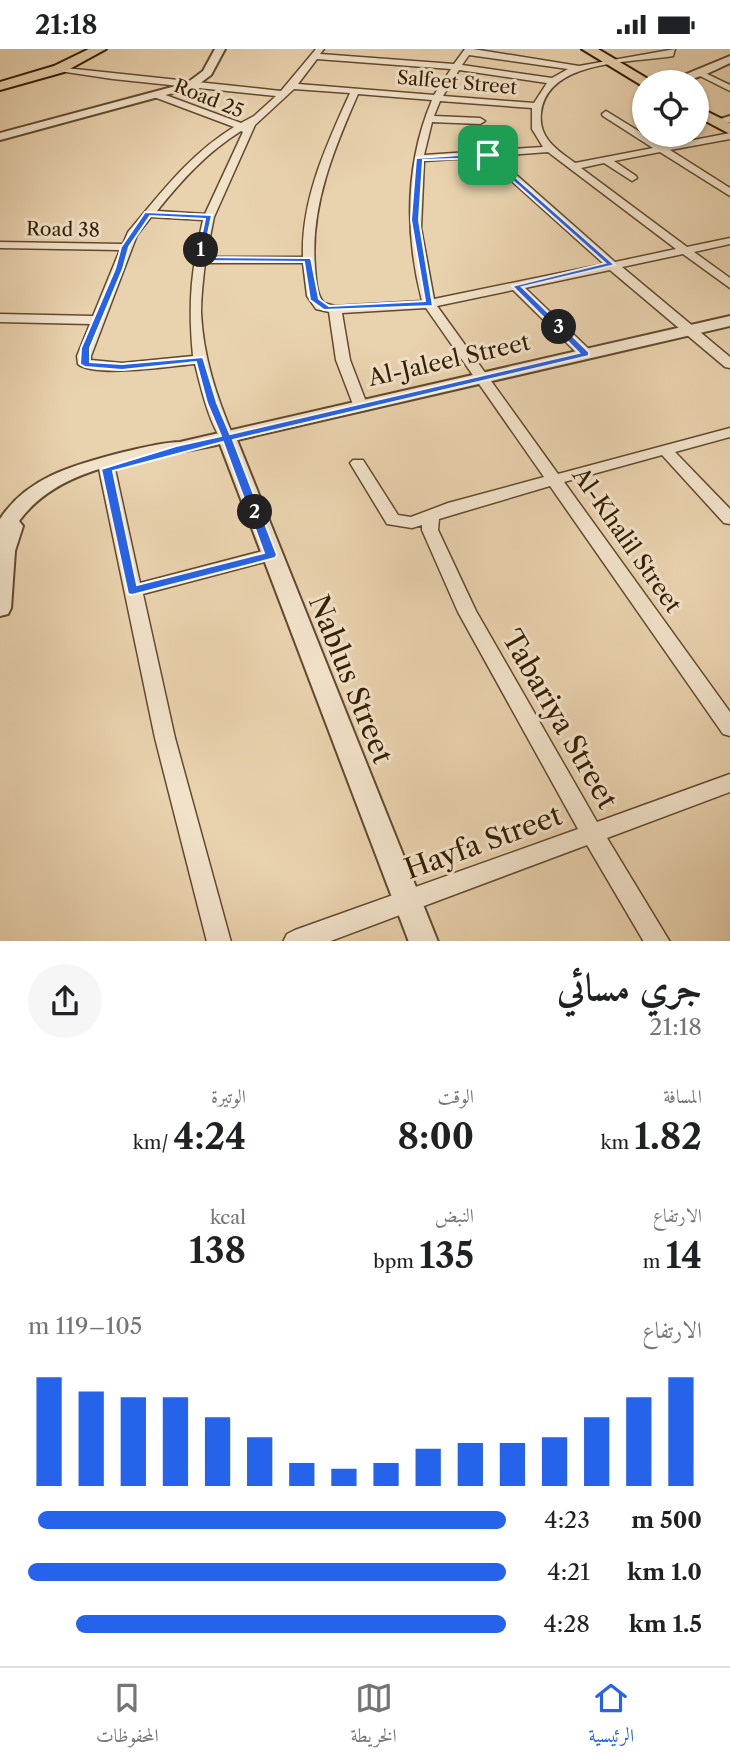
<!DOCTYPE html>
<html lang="ar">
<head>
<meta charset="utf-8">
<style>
	:root { --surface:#fff; --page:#f6f6f6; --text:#202124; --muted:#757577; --line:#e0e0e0; --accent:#2563eb }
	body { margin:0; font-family:"Libre Caslon Text",Amiri,serif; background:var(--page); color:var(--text); direction:rtl; height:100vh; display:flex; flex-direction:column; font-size:26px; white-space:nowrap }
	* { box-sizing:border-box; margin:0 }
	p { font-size:23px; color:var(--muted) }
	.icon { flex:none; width:38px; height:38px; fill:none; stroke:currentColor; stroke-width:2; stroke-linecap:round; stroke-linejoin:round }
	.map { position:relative; height:892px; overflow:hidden; direction:ltr }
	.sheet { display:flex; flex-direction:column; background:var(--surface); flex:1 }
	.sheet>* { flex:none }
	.fabs { position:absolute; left:632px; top:21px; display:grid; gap:14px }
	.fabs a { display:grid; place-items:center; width:77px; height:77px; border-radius:50%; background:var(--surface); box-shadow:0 2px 5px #0004; font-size:35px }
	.pin { position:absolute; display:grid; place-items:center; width:60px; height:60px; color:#fff; margin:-30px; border-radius:14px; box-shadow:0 4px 10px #0006 }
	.km { position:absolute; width:35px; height:35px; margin:-18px; border-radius:50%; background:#222; color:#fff; font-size:19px; line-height:35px; text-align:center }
	.round { display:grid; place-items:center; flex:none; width:74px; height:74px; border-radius:37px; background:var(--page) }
	.summary { display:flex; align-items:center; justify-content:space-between; height:119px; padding:0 28px }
	h1 { font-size:38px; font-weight:700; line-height:52px }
	.metrics { display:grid; grid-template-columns:repeat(3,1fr); gap:10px; height:119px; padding:7px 28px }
	.metrics div { display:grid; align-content:center }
	.metrics b { font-size:35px; font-weight:700 }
	.metrics small { font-size:19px; font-weight:400 }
	.metrics p { font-size:19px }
	.chart { height:196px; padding:14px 28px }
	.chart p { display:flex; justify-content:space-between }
	.chart svg { width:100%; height:126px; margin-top:7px; stroke:var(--accent); stroke-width:6 }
	ul { padding:0 28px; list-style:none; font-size:23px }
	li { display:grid; grid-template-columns:112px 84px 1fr; align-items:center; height:52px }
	li i { height:18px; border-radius:9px; background:var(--accent) }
	.status { display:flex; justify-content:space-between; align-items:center; height:49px; padding:0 35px; background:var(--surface); direction:ltr }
	.status svg { height:19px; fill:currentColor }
	.dock { display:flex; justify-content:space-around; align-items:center; height:98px; border-top:2px solid var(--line); background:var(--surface); font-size:19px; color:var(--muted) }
	.dock a { display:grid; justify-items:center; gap:4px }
	.dock .selected { color:var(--accent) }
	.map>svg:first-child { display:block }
</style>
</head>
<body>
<div class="status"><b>21:18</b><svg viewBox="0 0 49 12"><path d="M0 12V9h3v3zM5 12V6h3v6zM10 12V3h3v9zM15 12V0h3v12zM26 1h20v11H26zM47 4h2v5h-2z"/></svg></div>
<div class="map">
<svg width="730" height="893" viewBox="0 0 730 893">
	<rect width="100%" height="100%" fill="#e9d2ae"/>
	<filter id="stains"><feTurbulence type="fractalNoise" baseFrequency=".00286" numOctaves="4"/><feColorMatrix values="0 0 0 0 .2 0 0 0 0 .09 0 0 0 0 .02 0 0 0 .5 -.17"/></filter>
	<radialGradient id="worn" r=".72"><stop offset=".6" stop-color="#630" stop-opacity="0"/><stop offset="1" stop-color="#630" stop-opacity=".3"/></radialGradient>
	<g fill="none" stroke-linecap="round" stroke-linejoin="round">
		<!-- minor casing -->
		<g stroke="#624a2c" stroke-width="3">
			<path id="minor" d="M 316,0 L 324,0 L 320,5 L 454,15 L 465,0 L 473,0 L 579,17 L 675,0 L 673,7 C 633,14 547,10 541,64 C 538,89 557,101 575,114 L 653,99 L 603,67 L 602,65 L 606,62 L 663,97 L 730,84 L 730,90 L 670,101 L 730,139 L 730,147 L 660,103 L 614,112 L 636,127 L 637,129 L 632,132 L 604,114 L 581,119 L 687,198 L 730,189 L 730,195 L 694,203 L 730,229 L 730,239 L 683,205 L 622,218 L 730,308 L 730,319 L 725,318 L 610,221 L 525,239 L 591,302 L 591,308 L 581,308 L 513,241 L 437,257 L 558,425 L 730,379 L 730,388 L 675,403 L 730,460 L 730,475 L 724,474 L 662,406 L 564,433 L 730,663 L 730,687 L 723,685 L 550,437 L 439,470 L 438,481 L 476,562 L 597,773 L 730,725 L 730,743 L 607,789 L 670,893 L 644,893 L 587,796 L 328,893 L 283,893 L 287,885 L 295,881 L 578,780 L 458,563 L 422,481 L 422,476 L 412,479 L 387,475 L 350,414 L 353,411 L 363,411 L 398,466 L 411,468 L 448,454 L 544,428 L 426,259 L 342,264 L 350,311 L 368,358 L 361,362 L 354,358 L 336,311 L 329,263 L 316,260 L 307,247 L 303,214 L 205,214 C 203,231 201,247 201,263 C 203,308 217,349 234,389 L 227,394 C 212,389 199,331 195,315 C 171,317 95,329 78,315 L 77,307 L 90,275 L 0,273 L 0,265 L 93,267 L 120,201 L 0,199 L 0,193 L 123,195 L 128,183 C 161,144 190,105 234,78 L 154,48 L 154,44 L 160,44 L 241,74 L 254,67 L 276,47 L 113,30 L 59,22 L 56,22 L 56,18 L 281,42 ZM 469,6 L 568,20 L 552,29 L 462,16 ZM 317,10 L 451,20 L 434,46 L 298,35 ZM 459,21 L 547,34 L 534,54 L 443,47 ZM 294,40 L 350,44 C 327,95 301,150 303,208 L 206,208 L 214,168 L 255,76 ZM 358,45 L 432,51 C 405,115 405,185 422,252 L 335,257 L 324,254 C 316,245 316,230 315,218 C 310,157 334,100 358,45 ZM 440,52 L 532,59 L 532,80 L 543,98 L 424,106 L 432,73 L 480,75 L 485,72 L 480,69 L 434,67 ZM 241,82 L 243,83 L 205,165 L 157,162 C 182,131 206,104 241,82 ZM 548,103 L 676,200 L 615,213 L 495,107 ZM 485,108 L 604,215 L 434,250 L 421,179 L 424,112 ZM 151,168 L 203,171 C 191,222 188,255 193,307 L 122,314 L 91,311 L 91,307 L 137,186 Z
				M 701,22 L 730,36 L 730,42 L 698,26 L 697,24 Z
				M 107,415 L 115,420 L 140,534 L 270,500 L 276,502 L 278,506 L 276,510 L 143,545 L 175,689 L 231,893 L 207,893 L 155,689 L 99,420 Z"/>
		</g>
		<!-- tertiary casing -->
		<g stroke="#624a2c" stroke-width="4">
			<path id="tertiary" d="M 215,0 L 225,0 L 211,26 L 195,38 L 0,91 L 0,84 L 187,34 L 203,22 Z
				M 730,7 L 730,14 C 709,24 690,34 667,33 Z
				M 730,67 L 730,73 L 723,74 L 717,71 Z
				M 730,267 L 730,277 L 237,391 L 438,893 L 409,893 L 220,395 C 153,411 64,411 19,472 L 23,477 L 15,502 L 11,559 L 8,565 L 0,567 L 0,470 C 27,429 71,417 116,405 C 137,400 158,394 180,393 Z"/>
		</g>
		<!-- primary casing -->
		<g stroke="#351d01" stroke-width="4">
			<path id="primary" d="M 582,0 L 598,0 L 653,33 L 641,36 Z
				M 696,57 L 730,74 L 730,85 L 696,67 Z"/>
		</g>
		<!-- trunk casing -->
		<g stroke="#351d01" stroke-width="4">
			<path id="trunk" d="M 89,0 L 106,0 L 64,23 L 0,41 L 0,33 L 54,17 Z"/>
		</g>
		<!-- minor -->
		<use href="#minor" fill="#f1e2ca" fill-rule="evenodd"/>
		<!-- tertiary -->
		<use href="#tertiary" fill="#f1e2ca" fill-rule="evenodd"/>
		<!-- primary -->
		<use href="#primary" fill="#e9d2ae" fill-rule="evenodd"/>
		<!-- trunk -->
		<use href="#trunk" fill="#e9d2ae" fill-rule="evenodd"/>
	</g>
	<!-- route -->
	<path fill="#2563eb" stroke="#fff" stroke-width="2" fill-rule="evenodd" d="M 488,104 L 615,216 L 522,238 L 589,303 L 589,307 L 233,391 L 277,506 L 275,509 L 132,546 L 128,545 L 101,420 L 176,397 L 221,387 L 207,354 L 196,313 L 122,321 L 85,318 L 80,315 L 81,299 L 115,220 L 121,198 L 145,163 L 212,166 L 203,208 L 311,209 L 319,250 L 329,257 L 425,252 L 411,171 L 416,109 ZM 487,109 L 605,214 L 512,237 L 579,304 L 230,385 L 217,354 L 203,308 L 122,315 L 90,313 L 90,299 L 123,220 L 129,198 L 150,167 L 205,170 L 196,212 L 304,213 L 310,251 L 324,261 L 433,257 L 419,171 L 423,111 ZM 223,393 L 264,504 L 137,536 L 113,422 Z"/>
	<g text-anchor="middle" stroke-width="6" stroke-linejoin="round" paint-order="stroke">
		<!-- far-street labels -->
		<g font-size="19" fill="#351d01" stroke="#f1e2ca">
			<text transform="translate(457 33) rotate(5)" y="7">Salfeet Street</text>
			<text transform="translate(209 49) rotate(22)" y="7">Road 25</text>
			<text transform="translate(63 180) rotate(1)" y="7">Road 38</text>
		</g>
		<!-- street labels -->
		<g font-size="23" fill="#351d01" stroke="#f1e2ca">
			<text transform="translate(449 311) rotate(-13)" y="8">Al-Jaleel Street</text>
			<text transform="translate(627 491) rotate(55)" y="8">Al-Khalil Street</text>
		</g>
		<!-- near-street labels -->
		<g font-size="28" fill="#351d01" stroke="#f1e2ca">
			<text transform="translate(351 630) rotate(68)" y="10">Nablus Street</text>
			<text transform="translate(560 670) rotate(60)" y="10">Tabariya Street</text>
			<text transform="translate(483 793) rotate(-20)" y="10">Hayfa Street</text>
		</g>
	</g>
	<rect width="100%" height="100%" filter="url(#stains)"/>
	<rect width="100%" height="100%" fill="url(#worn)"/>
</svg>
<div class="fabs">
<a><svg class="icon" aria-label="locate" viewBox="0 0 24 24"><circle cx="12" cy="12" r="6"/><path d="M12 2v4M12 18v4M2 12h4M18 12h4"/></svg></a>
</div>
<div class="pin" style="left:488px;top:106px;background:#1e9e55"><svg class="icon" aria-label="arrive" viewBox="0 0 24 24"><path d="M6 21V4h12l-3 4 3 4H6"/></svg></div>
<b class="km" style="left:201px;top:201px">1</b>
<b class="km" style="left:255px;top:463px">2</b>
<b class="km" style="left:559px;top:278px">3</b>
</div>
<section class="sheet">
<div class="summary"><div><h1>جري مسائي</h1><p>21:18</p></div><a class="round"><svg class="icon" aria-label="share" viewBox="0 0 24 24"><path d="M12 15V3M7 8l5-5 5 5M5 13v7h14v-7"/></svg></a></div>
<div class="metrics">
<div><p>المسافة</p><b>1.82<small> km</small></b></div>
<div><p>الوقت</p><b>8:00</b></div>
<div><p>الوتيرة</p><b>4:24<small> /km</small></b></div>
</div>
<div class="metrics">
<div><p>الارتفاع</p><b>14<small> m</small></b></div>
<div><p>النبض</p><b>135<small> bpm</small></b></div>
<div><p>kcal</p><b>138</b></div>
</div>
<div class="chart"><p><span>الارتفاع</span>105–119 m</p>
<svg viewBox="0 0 160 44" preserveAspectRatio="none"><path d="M5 44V6M15 44V11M25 44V13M35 44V13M45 44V20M55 44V27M65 44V36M75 44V38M85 44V36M95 44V31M105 44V29M115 44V29M125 44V27M135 44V20M145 44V13M155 44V6"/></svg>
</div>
<ul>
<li><b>500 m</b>4:23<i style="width:98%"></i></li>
<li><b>1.0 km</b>4:21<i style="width:100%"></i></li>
<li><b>1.5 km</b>4:28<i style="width:90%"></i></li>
</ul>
</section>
<nav class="dock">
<a class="selected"><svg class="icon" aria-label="home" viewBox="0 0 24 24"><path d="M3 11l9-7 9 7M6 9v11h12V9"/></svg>الرئيسية</a>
<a><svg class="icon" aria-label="map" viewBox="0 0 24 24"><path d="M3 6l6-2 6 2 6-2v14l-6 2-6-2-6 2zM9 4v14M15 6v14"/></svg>الخريطة</a>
<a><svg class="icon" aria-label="saved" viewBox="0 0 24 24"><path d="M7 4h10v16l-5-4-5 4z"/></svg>المحفوظات</a>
</nav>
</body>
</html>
